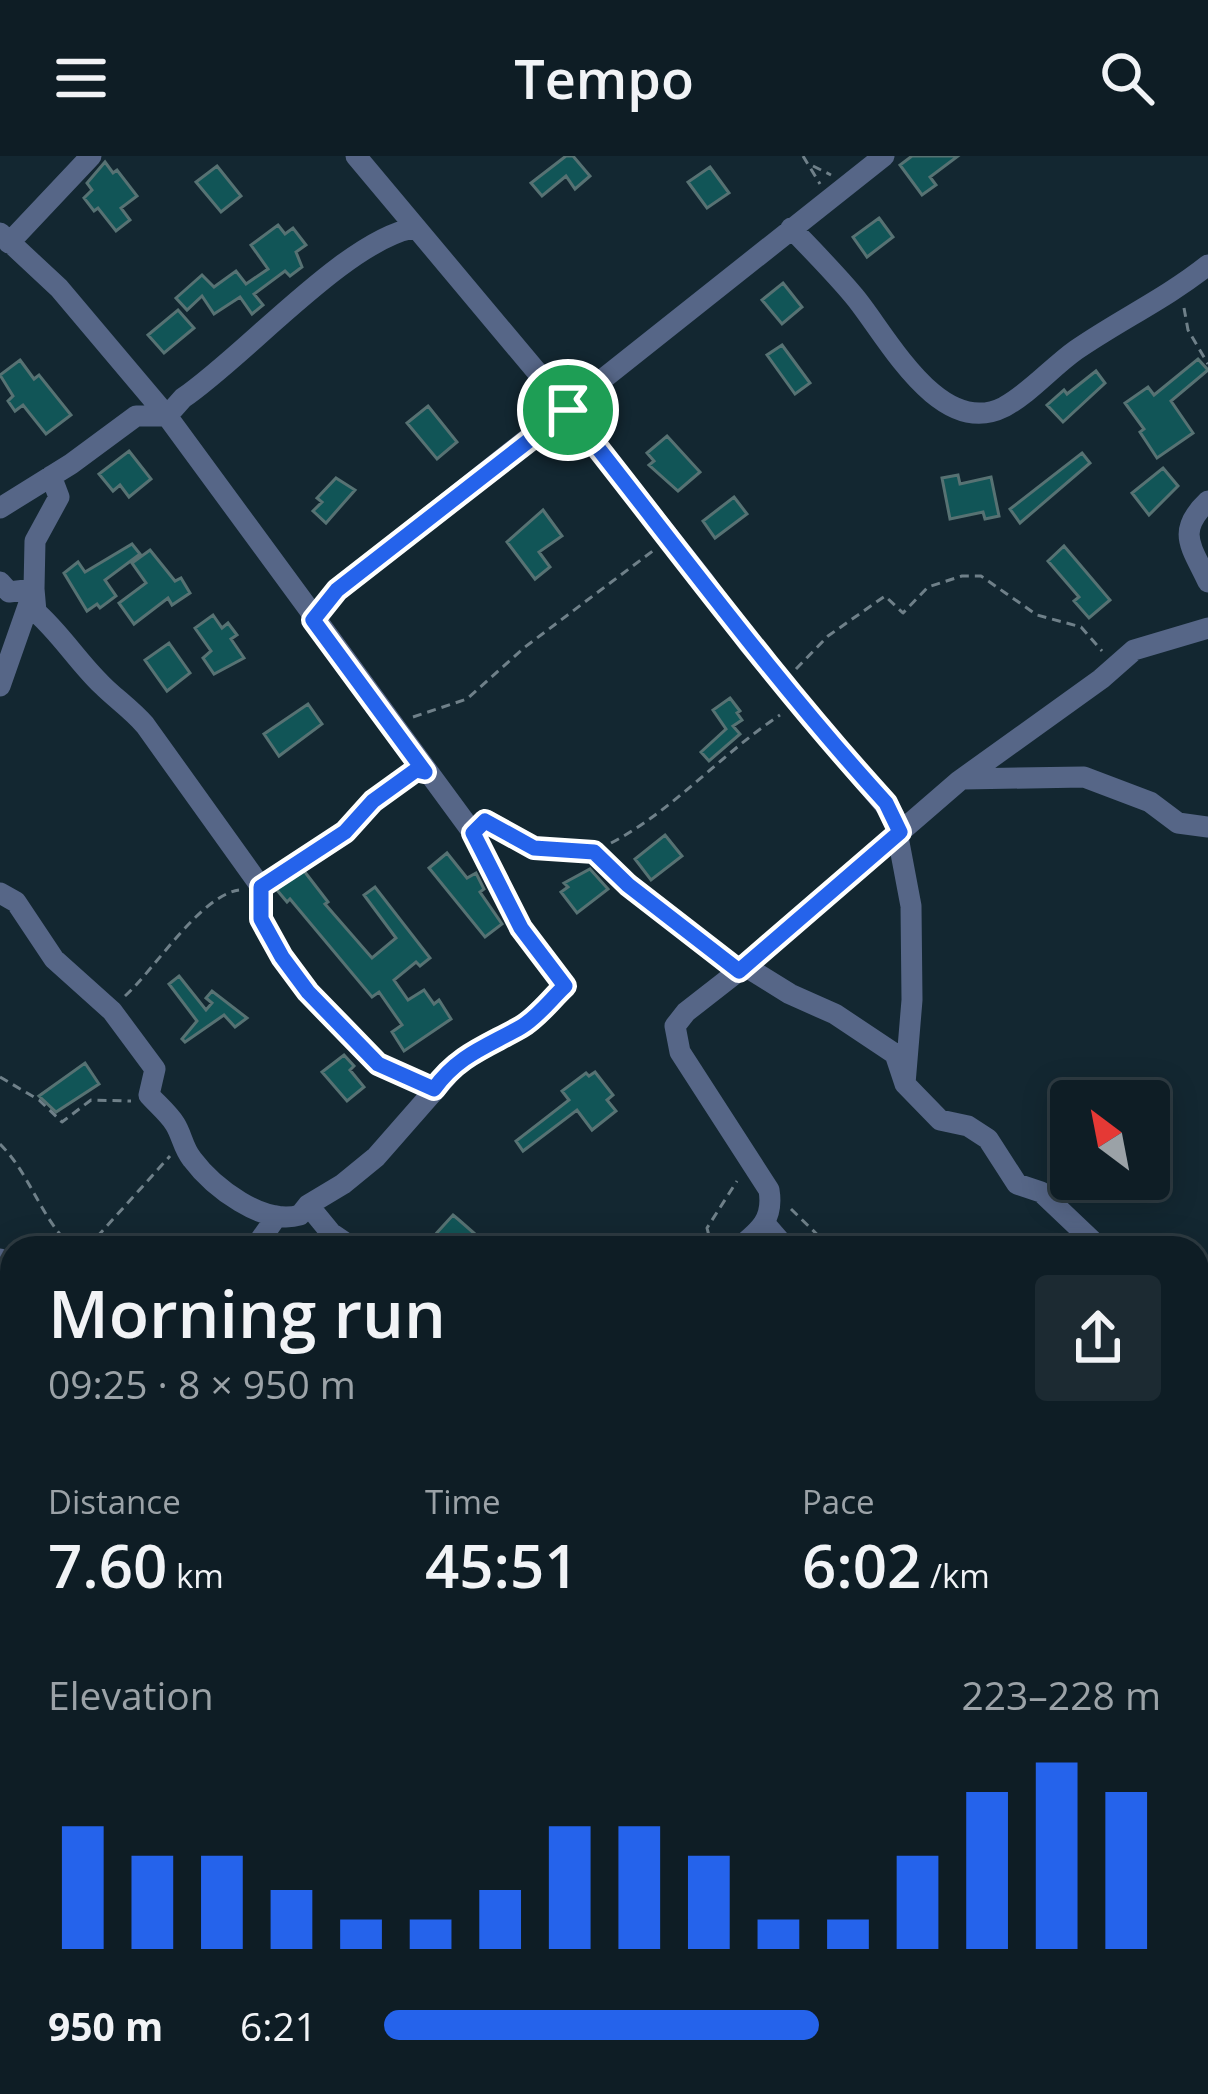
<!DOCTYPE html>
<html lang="en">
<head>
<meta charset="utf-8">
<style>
	:root { --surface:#0e1d25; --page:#1c2a32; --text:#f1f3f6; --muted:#9ba2a7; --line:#2e3b42; --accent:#2563eb }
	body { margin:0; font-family:"Open Sans",sans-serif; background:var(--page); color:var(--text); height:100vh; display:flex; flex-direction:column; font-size:45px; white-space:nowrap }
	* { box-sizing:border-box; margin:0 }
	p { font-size:39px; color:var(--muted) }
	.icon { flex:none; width:66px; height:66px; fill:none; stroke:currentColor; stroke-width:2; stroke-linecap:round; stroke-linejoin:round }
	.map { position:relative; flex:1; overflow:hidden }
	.side { position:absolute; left:0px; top:1080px; width:1209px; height:858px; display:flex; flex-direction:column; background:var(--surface); border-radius:36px 36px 0 0; box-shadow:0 6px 30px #0003,0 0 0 3px var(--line) }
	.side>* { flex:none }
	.needle { width:78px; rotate:328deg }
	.buttons { position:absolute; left:1050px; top:924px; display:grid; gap:24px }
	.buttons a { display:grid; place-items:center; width:120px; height:120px; border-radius:12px; background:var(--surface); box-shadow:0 6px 30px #0003,0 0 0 3px var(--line); font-size:60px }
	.pin { position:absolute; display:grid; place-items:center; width:102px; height:102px; color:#fff; margin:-51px; border:6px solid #fff; border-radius:50%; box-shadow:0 3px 12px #0007 }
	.round { display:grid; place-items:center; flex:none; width:126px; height:126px; border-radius:12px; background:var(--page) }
	.head { display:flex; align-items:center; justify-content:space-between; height:204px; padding:0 48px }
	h1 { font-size:66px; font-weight:600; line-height:90px }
	.stats { display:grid; grid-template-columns:repeat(3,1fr); gap:18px; height:204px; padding:12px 48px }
	.stats div { display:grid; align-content:center }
	.stats b { font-size:60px; font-weight:600 }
	.stats small { font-size:33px; font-weight:400 }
	.stats p { font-size:33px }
	.chart { height:336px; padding:24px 48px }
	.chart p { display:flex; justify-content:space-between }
	.chart svg { width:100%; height:216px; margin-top:12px; stroke:var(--accent); stroke-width:6 }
	ul { padding:0 48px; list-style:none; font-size:39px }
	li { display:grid; grid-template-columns:192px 144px 1fr; align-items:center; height:90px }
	li i { height:30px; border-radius:15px; background:var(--accent) }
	header { display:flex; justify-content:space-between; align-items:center; height:156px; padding:0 48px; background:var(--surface); font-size:54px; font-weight:600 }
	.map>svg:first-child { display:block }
</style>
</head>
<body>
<header><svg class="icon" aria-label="menu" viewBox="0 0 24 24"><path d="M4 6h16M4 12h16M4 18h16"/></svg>Tempo<svg class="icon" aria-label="search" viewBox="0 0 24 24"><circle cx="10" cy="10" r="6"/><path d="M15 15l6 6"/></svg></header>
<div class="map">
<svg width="1208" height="1938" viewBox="0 0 1208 1938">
	<rect width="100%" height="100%" fill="#132731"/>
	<!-- building -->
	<path fill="#115557" stroke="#577273" stroke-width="3" d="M 566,0 L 573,0 L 590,20 L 575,33 L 566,20 L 542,40 L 531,27 Z
		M 912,0 L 958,0 L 930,21 L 936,29 L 922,39 L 900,9 Z
		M 105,6 L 113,17 L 117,14 L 137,40 L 121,52 L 130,64 L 116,75 L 98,52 L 94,55 L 84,42 L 92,34 L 87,27 Z
		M 217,10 L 241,40 L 221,56 L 196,26 Z
		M 710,11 L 729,37 L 707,52 L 688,26 Z
		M 879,62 L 893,81 L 867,101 L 853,81 Z
		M 278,69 L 285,78 L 293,72 L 306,89 L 296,96 L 302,111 L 290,120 L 285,115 L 254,138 L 263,149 L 252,158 L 240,141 L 214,158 L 202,140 L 187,154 L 176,142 L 202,119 L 214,131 L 236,115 L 246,128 L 268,113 L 251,89 Z
		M 783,127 L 802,151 L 782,168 L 762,144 Z
		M 178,154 L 194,172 L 164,197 L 148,179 Z
		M 782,189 L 810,227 L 795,238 L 767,199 Z
		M 1198,203 L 1208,214 L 1171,245 L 1193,277 L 1157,302 L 1140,276 L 1144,273 L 1125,247 L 1148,231 L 1154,239 Z
		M 20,204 L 34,223 L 39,219 L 71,259 L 46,278 L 23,249 L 15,255 L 8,245 L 13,240 L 0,219 Z
		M 1096,215 L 1105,227 L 1063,266 L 1047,249 L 1064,234 L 1067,238 Z
		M 428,250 L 457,286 L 437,303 L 407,267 Z
		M 667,280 L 700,316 L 678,335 L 649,309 L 654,305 L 647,297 Z
		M 129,295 L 151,323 L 129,341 L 120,329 L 113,335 L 99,318 Z
		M 1082,297 L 1090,307 L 1020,367 L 1010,353 Z
		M 1163,312 L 1178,330 L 1149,359 L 1132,337 Z
		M 958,319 L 960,328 L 991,321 L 999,360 L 985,363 L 983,356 L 950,363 L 942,322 Z
		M 336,322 L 355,334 L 326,367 L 313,355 L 322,346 L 317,342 Z
		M 734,341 L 747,358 L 715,382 L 703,365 Z
		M 543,354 L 562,380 L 539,396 L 550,411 L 535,423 L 507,386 Z
		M 132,388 L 140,398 L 105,424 L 116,440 L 100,452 L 97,448 L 87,455 L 64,417 L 78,406 L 85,416 Z
		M 1064,390 L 1110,444 L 1089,462 L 1074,445 L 1079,441 L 1048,405 Z
		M 150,394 L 175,425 L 181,422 L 190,437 L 172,449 L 168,442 L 134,468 L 119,447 L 146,427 L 132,407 Z
		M 213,459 L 222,472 L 228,467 L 237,479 L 231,483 L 244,502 L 214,518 L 203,502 L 211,495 L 195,472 Z
		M 169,487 L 190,517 L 167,535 L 145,504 Z
		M 730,542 L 740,555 L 737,557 L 742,564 L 733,570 L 740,578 L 709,605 L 701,596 L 726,573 L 713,554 Z
		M 308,548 L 322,568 L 279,600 L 264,578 Z
		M 665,679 L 682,700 L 651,724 L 635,703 Z
		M 447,697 L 467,722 L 476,717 L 484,733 L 480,736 L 502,768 L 485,781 L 429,712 Z
		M 301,711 L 328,746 L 325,748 L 372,802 L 396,782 L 364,739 L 375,731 L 430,802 L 420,810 L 416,806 L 394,824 L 408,844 L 424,834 L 434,848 L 439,844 L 451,863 L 404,895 L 392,876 L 402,869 L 379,836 L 372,841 L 290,743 L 287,746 L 276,733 Z
		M 590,713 L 608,733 L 577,757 L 561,736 L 568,731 L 564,727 Z
		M 179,820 L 206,854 L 212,847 L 206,842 L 212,835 L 247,862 L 235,871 L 224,859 L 185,886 L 182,883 L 197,865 L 169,828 Z
		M 344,899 L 354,910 L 350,914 L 364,931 L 347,945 L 322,916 Z
		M 85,907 L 99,928 L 56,956 L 39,940 Z
		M 595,916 L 613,939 L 607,944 L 616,955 L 592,974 L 577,954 L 523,995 L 516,985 L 569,944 L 562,935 L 586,917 L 589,920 Z
		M 453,1059 L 459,1064 L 491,1092 L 423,1092 Z"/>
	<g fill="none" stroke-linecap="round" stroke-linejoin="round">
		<!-- path -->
		<path stroke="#6f8089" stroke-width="3" stroke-dasharray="9 6" stroke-linecap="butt" d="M 803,0 L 820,28
			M 813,10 L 831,19
			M 1184,152 L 1188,174 L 1208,208
			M 796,513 L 828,480 L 885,440 L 903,457 L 928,431 L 962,420 L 981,420 L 1037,459 L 1081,471 L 1102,495
			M 413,561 L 467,543 L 525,491 L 654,394
			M 611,687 C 674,654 721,598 780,559
			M 276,722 L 345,676 L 373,645 L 409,618
			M 125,840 C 155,813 200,740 239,734
			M 0,921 L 39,944 L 62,966 L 91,944 L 131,945
			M 0,988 C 31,1019 40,1062 73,1092
			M 791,1053 L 831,1092
			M 87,1092 L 170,1000
			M 712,1092 L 707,1072 L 737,1025
			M 0,1282 L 12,1280
			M 1197,1534 L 1208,1537
			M 0,1899 L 12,1895"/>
		<!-- minor -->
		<path stroke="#566687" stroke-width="21" d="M 356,0 L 568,253 L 704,425 L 748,487 L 894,660 L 911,750 L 912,844 L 905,928
			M 791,72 C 812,94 834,116 854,140 C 886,178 939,284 1004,251 C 1030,237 1052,211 1076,194 C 1121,163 1165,143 1208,109
			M 0,77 L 59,132 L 167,260 L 473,677 L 521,772 L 565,830 L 523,870 L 462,903 L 376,1001 L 343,1028 L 308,1049 L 300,1059 C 263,1070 213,1031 192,1003 C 183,992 182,979 175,968 C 169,958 157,948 149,939 L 155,913 L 112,855 L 54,803 L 16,746 L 0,737
			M 9,87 L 91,0
			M 1208,345 C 1175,376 1192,391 1208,426
			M 0,352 L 71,308 L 136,260 L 167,260 L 183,242 C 245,200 346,84 414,72
			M 0,426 L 9,436 L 34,433 L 36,456 C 61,478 78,506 102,529 C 116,543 131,553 145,569 L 261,731 L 261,763 L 282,801 L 308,836 L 378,908 L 434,933
			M 313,464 L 337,434 L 884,0
			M 0,530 L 34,433 L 35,385 L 59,341 L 51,320
			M 963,623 L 1084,621 L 1150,646 L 1178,667 L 1208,671
			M 473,677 L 488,665 L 534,692 L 594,696 L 629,729 L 739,815
			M 745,810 L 790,838 L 835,858 L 895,898 L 905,928 L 940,964 L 968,970 L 988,983 L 1017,1028 L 1041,1036 L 1100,1092
			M 308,1049 L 331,1077 L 353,1092
			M 766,1069 L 786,1092
			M 243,1092 L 258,1087 L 277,1060
			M 738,1092 C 759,1075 774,1064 769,1034 L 680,896 L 675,870 L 686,856 L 745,810 L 959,625 L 1101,523 L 1134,494 L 1208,472
			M 0,1103 L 12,1112
			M 1197,1156 L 1208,1165
			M 1197,1456 L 1208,1446
			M 0,1698 L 12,1692
			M 449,1926 L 459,1938
			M 617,1926 L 627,1938
			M 1029,1926 L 1036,1938
			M 496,1938 L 518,1926
			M 906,1938 L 921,1926"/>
	</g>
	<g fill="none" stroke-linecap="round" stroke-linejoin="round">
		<!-- route casing -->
		<g stroke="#fff" stroke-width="24">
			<path id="route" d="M 568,254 C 673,386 772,522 886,647 L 900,676 L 739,815 L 628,729 L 594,696 L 534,692 L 485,665 L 473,677 L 521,772 L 565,830 C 551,843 538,861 521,871 C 488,890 458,899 434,933 L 378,908 L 308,836 L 282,801 L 261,763 L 261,731 L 345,676 L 373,645 L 416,614 L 425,616 L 313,464 L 337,434 Z"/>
		</g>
		<!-- route -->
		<use href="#route" stroke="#2563eb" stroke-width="15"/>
	</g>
</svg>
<div class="buttons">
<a><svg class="needle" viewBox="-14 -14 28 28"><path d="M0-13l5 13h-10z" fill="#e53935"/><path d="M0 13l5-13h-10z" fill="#9ba2a7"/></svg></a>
</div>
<div class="pin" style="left:568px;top:254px;background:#1e9e55"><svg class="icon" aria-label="arrive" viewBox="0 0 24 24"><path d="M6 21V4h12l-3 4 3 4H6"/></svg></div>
<section class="side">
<div class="head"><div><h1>Morning run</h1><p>09:25 · 8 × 950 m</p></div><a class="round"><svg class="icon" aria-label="share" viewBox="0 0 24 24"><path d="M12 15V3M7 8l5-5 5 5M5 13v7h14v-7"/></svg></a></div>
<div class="stats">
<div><p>Distance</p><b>7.60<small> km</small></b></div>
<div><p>Time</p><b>45:51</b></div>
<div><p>Pace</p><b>6:02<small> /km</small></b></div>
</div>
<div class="chart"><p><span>Elevation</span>223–228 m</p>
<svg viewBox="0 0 160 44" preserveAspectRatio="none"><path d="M5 44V19M15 44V25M25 44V25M35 44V32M45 44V38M55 44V38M65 44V32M75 44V19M85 44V19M95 44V25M105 44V38M115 44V38M125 44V25M135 44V12M145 44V6M155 44V12"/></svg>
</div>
<ul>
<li><b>950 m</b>6:21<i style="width:56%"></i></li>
</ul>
</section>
</div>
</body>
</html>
